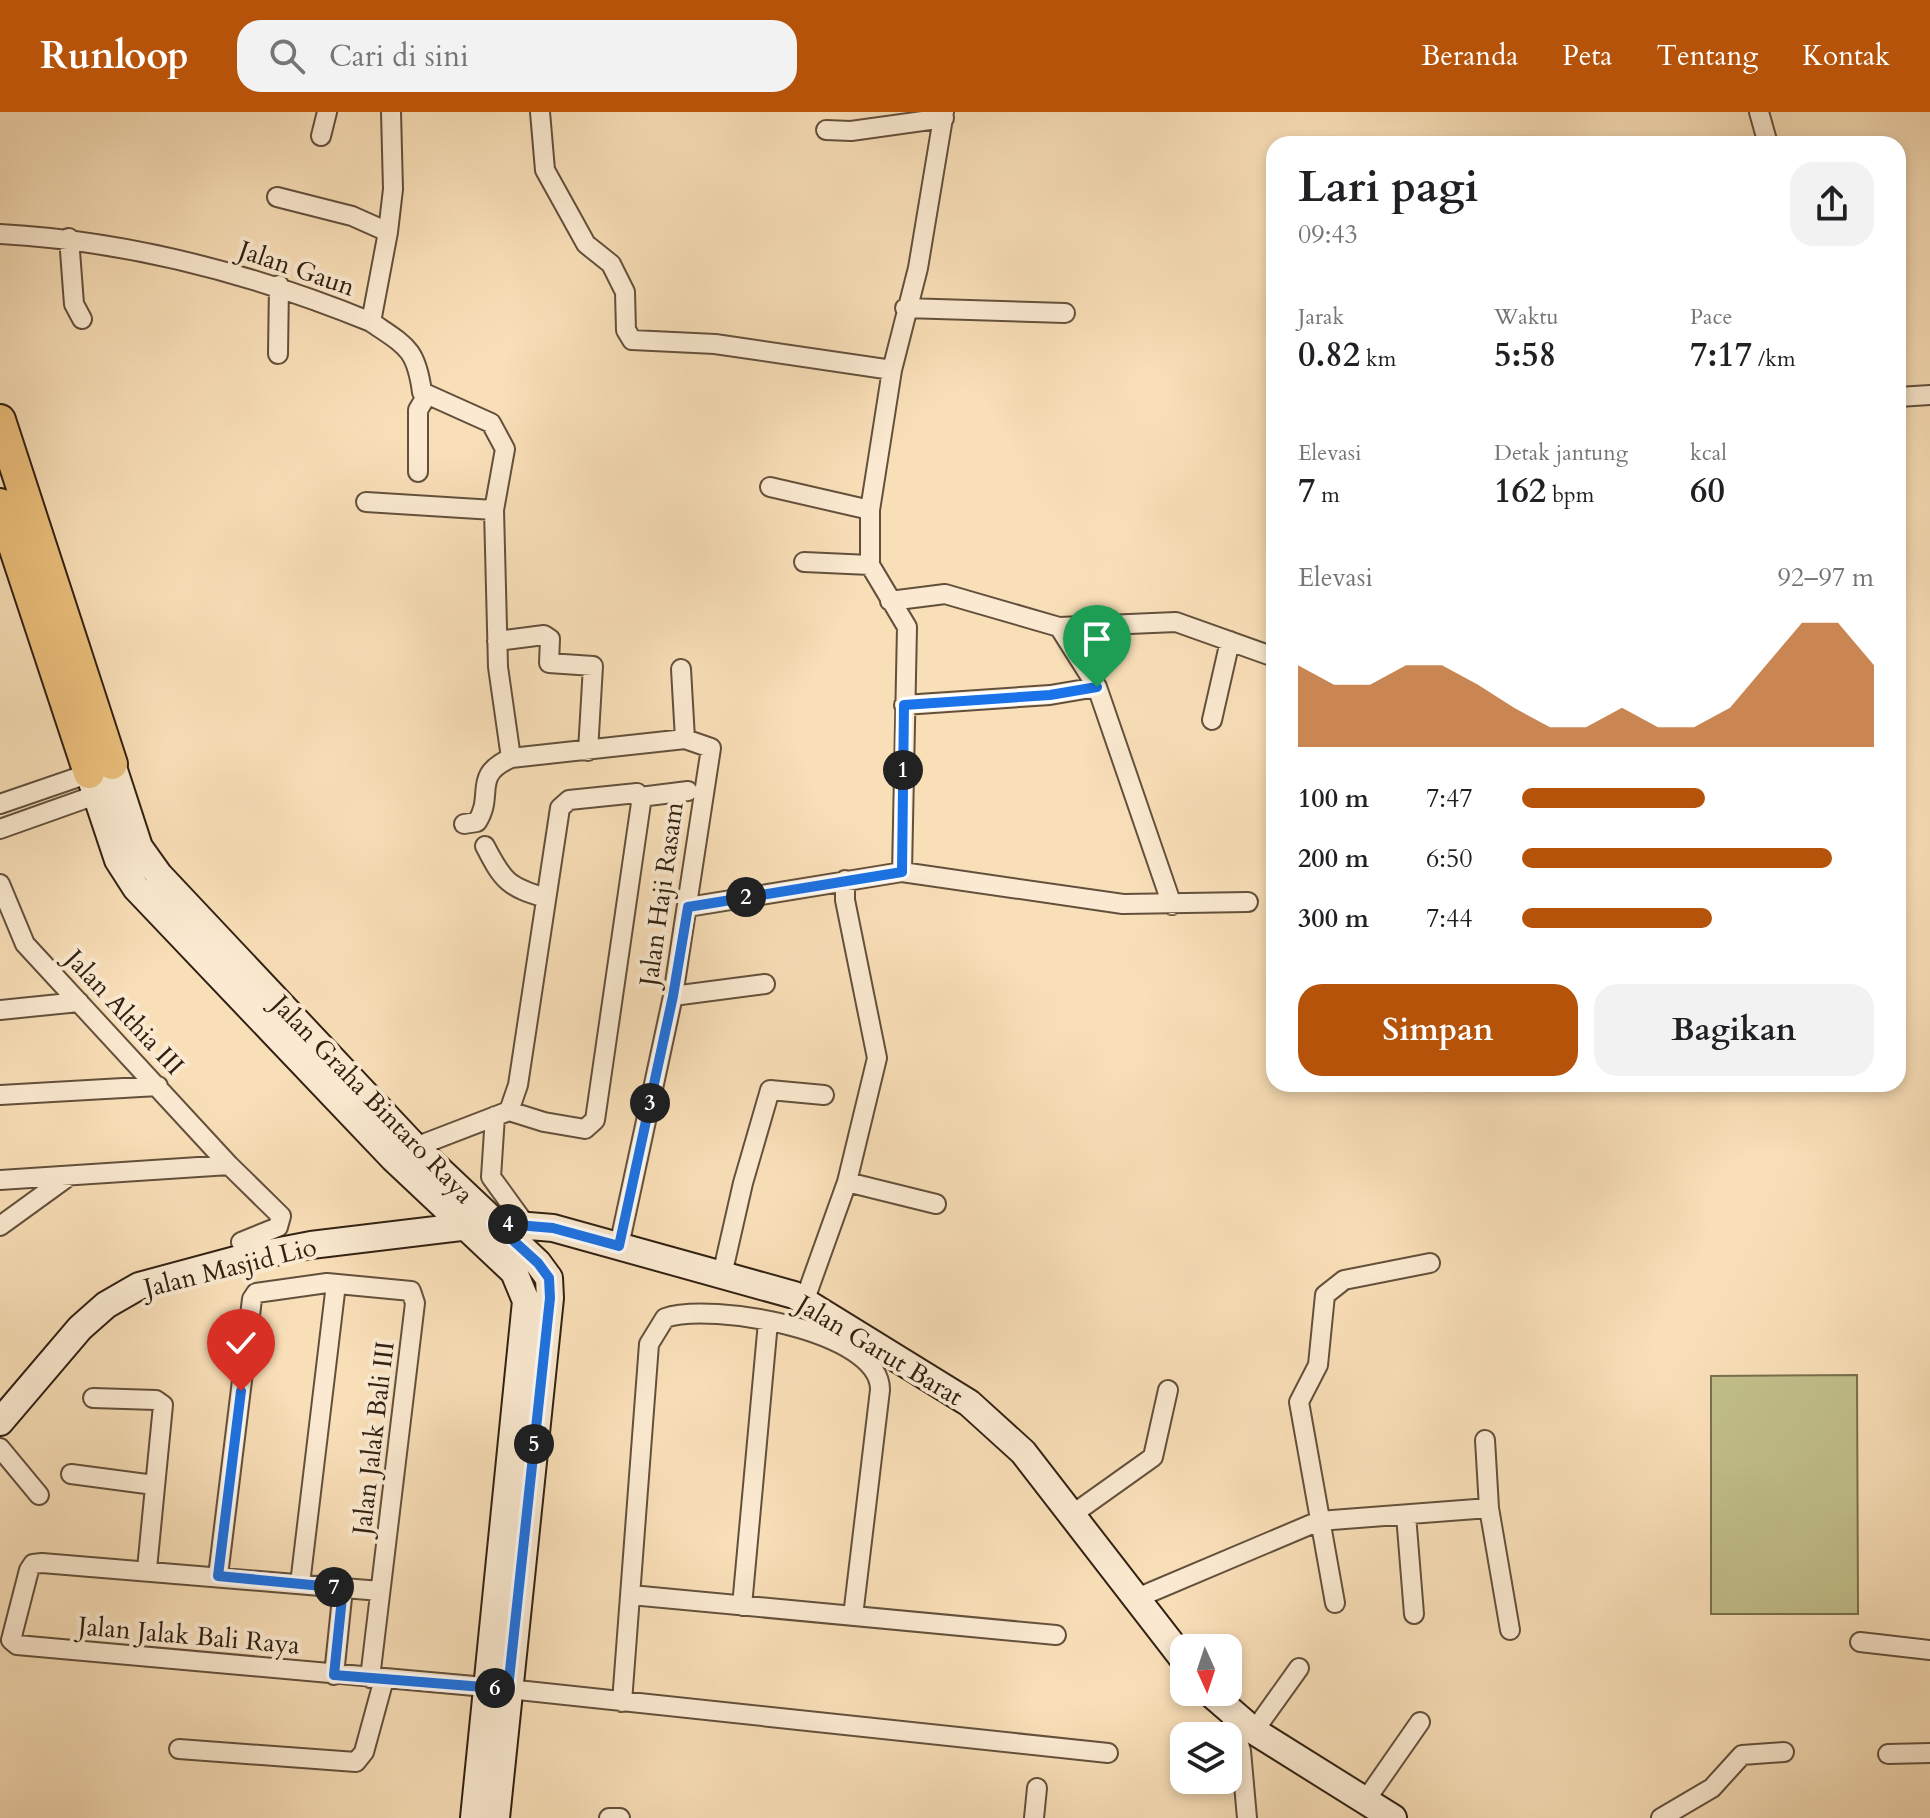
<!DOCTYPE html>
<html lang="id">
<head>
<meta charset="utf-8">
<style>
	:root { --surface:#fff; --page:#f2f2f2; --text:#202124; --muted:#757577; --accent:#b45309 }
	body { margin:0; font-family:Cardo,serif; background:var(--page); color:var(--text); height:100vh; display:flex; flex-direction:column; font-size:30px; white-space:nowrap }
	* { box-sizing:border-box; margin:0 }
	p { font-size:26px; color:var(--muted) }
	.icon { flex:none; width:44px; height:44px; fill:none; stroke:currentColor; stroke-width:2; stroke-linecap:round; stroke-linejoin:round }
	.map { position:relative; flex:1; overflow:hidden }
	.sheet { position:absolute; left:1266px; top:24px; width:640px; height:956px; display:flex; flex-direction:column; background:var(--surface); border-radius:24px; box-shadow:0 4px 12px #0003 }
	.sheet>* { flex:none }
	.needle { width:52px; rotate:177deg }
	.controls { position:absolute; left:1170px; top:1522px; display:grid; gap:16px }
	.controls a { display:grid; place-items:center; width:72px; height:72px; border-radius:16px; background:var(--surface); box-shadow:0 4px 12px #0003; font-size:40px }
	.pin { position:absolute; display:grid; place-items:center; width:68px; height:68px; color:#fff; margin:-82px -34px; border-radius:50% 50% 50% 0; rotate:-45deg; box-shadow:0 0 8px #0007 }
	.pin .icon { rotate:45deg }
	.km { position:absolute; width:40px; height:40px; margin:-20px; border-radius:50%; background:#222; color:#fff; font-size:22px; line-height:40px; text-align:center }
	.round { display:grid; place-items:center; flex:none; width:84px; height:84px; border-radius:24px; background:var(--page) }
	.overview { display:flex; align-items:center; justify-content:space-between; height:136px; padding:0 32px }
	h1 { font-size:44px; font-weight:800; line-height:60px }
	.stats { display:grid; grid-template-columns:repeat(3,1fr); gap:12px; height:136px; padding:8px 32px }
	.stats div { display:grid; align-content:center }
	.stats b { font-size:34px; font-weight:800 }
	.stats small { font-size:22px; font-weight:400 }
	.stats p { font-size:22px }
	.chart { height:224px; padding:16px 32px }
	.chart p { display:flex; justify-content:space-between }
	.chart svg { width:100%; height:144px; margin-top:8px; fill:var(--accent); opacity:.7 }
	.button { display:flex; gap:16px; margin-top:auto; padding:16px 32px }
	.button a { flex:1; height:92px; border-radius:24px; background:var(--accent); color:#fff; font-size:32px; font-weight:800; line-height:92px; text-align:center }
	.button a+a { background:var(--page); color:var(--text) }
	ul { padding:0 32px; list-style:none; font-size:26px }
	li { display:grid; grid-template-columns:128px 96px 1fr; align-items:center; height:60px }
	li i { height:20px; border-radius:10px; background:var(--accent) }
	header { display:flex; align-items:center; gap:48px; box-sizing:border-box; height:112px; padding:0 40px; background:var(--accent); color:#fff }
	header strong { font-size:38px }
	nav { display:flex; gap:44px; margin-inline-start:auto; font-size:28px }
	.search { width:560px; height:72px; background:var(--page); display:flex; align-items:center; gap:20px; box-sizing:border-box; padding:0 28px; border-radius:24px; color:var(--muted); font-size:30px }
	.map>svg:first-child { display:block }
</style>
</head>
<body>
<header>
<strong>Runloop</strong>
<div class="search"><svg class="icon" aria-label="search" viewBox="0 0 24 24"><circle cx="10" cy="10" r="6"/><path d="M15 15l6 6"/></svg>Cari di sini</div>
<nav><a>Beranda</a><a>Peta</a><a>Tentang</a><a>Kontak</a></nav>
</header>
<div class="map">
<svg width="1930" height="1706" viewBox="0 0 1930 1706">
	<rect width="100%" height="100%" fill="#f9dfb8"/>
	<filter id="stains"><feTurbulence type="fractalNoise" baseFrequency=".0025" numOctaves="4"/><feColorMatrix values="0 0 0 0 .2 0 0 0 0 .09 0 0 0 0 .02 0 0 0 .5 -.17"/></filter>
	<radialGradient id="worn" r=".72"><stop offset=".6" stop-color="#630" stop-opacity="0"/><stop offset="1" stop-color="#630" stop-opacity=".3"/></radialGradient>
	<!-- green -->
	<path fill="#c2c08b" stroke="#7a704e" stroke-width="2" d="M 1857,1263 L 1858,1502 L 1711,1502 L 1711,1264 Z"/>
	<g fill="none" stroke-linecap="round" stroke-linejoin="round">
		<!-- street casing -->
		<g stroke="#63503c" stroke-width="22">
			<path id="street" d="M 540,0 L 545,58 L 586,132 L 611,152 L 625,180 L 626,218 L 632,228 L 715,232 L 892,258
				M 1759,0 L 1768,32
				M 826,18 L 851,19 L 944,6
				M 321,24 L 327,0
				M 388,120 L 393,77 L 391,0
				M 0,122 C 130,129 251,161 371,210 L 388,120 L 352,104 L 277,85
				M 69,126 L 74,192 L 82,207
				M 905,196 L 1065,201
				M 371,210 C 406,234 416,236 422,280 L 491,311 L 505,337 L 494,398 L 498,555 L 511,646
				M 278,242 L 279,173
				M 1898,285 L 1930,283
				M 418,360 L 418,298 L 427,283
				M 770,375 L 870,398
				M 366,390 L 494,398
				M 804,450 L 870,453
				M 890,489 L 945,482 L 1059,515 L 1176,510 L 1274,545
				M 1059,515 L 1097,575 L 1172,793
				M 497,529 L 544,523 L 550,527 L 549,551 L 593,554 L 588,639
				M 681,557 L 685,627
				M 904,593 L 1050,583 L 1097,575
				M 1212,608 L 1230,529
				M 640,685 L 688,679
				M 0,692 L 96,659
				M 464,712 L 477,710 C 495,682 471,664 511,646 L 685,627 L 711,636 L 673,884 L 619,1134
				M 0,717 L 107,679
				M 485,734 C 503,769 508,775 546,786
				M 902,760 L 1123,792 L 1248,790
				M 0,772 L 25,832 L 229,1053 L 281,1104 L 278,1115 L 241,1130
				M 688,795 L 902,760 L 907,515 L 870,453 L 870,398 L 892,258 L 918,156 L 944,0
				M 673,884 L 765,872
				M 0,898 L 79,890
				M 0,983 L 158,974
				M 495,1004 L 491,1065 L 520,1105
				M 405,1039 L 509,999 L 518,973 L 560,696 L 569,688 L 637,681 L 641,691 L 595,1008 L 585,1017 L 544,1010 L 509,999
				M 0,1068 L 229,1053
				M 847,1070 L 936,1092
				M 0,1114 L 69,1064
				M 722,1163 L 743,1071 L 770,978 L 824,983
				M 804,1190 L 847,1070 L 877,946 L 845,788 L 845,768
				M 93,1286 L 156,1288 L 163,1293 L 147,1457
				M 1485,1328 L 1489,1396 L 1510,1518
				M 0,1336 L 39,1383
				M 71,1362 L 154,1373
				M 1073,1402 L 1153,1345 L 1168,1278
				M 1406,1403 L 1414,1502
				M 218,1464 L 252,1187 L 256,1181 L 327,1171 L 411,1179 L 415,1191 L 370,1566
				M 300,1472 L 336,1172
				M 380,1479 L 42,1451 L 33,1452 L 29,1458 L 11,1528 L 17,1533 L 508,1577 L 1108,1641
				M 631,1483 L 1056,1523
				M 1137,1486 L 1319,1409 L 1489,1396
				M 1335,1491 L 1299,1290 L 1318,1253 L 1325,1183 L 1344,1168 L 1430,1151
				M 742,1494 L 768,1210
				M 1860,1530 L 1930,1538
				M 334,1563 L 343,1476
				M 622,1590 L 649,1232 L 665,1206 C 710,1190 881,1218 880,1278 L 853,1504
				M 1230,1601 L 1241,1639 L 1247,1706
				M 1254,1619 L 1299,1556
				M 179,1637 L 356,1650 L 364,1640 L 384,1567
				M 1888,1642 L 1930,1641
				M 1365,1689 L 1420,1610
				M 609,1706 L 620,1706
				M 1034,1706 L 1037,1676
				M 1661,1706 L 1712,1676 L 1742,1643 L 1784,1640"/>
		</g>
		<!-- secondary casing -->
		<g stroke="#312112" stroke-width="30">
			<path id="secondary" d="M 112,652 L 139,735 L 159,763 L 414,1034 L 538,1151 L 549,1166 L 550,1186 L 496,1706
				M 89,661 L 118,748 L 136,776 L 393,1046 L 514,1160 L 526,1189 L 474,1706
				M 0,1310 L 80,1216 L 106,1193 L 139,1174 L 239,1147 L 311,1133 L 494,1111 L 553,1116 L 794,1183 L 969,1291 L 1023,1340 L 1184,1548
				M 1209,1580 L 1254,1619 L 1393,1706"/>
		</g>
		<!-- primary casing -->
		<g stroke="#312112" stroke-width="34">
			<path id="primary" d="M 0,308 L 112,652
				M 0,392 L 89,661"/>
		</g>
		<!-- street -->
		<use href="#street" stroke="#fbead1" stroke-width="18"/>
		<!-- secondary -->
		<use href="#secondary" stroke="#fbead1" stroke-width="26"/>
		<!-- primary -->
		<use href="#primary" stroke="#ecc07c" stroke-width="30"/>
	</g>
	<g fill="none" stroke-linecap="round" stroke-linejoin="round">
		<!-- route casing -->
		<g stroke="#fff" stroke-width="16">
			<path id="route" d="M 241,1279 L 218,1464 L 343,1476 L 334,1563 L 508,1577 L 550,1186 L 549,1166 L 538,1151 L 494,1111 L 553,1116 L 619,1134 L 673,884 L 688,795 L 902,760 L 904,593 L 1050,583 L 1097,575"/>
		</g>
		<!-- route -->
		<use href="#route" stroke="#1a73e8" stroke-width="10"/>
	</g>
	<g text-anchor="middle" stroke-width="8" stroke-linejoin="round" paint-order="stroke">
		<!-- street labels -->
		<g font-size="26" fill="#312112" stroke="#fbead1">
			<text transform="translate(297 156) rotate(19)" y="9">Jalan Gaun</text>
			<text transform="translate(661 782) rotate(-82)" y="9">Jalan Haji Rasam</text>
			<text transform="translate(125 900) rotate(47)" y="9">Jalan Althia III</text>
			<text transform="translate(373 987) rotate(46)" y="9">Jalan Graha Bintaro Raya</text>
			<text transform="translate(230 1155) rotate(-14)" y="9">Jalan Masjid Lio</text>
			<text transform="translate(880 1238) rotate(31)" y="9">Jalan Garut Barat</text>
			<text transform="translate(373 1326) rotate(-83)" y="9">Jalan Jalak Bali III</text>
			<text transform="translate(189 1523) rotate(5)" y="9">Jalan Jalak Bali Raya</text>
		</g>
	</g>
	<rect width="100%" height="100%" filter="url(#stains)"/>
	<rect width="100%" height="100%" fill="url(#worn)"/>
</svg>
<div class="controls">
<a><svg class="needle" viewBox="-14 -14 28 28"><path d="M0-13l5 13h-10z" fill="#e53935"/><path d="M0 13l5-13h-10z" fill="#757577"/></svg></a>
<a><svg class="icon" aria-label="layers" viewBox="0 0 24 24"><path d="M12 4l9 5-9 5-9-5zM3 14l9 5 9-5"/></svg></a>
</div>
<div class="pin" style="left:1097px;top:575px;background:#1e9e55"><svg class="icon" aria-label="arrive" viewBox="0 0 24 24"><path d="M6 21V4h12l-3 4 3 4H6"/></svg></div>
<div class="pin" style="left:241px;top:1279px;background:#d93025"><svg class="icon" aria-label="check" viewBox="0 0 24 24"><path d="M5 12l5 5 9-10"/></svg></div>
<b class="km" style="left:903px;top:658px">1</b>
<b class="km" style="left:746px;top:785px">2</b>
<b class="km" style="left:650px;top:991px">3</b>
<b class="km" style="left:508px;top:1112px">4</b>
<b class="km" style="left:534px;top:1332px">5</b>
<b class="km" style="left:495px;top:1576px">6</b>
<b class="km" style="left:334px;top:1475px">7</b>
<section class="sheet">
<div class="overview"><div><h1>Lari pagi</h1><p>09:43</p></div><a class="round"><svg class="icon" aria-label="share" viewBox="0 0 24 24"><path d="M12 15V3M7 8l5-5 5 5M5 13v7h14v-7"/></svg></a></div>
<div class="stats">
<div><p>Jarak</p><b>0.82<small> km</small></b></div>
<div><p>Waktu</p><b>5:58</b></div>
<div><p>Pace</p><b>7:17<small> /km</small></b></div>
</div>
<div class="stats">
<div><p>Elevasi</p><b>7<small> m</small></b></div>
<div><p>Detak jantung</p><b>162<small> bpm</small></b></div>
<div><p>kcal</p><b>60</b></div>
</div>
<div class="chart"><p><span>Elevasi</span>92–97 m</p>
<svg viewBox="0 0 160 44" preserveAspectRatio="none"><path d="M0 44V19L10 25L20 25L30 19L40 19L50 25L60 32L70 38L80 38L90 32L100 38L110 38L120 32L130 19L140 6L150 6L160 19V44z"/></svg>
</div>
<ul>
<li><b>100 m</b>7:47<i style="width:52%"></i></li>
<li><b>200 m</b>6:50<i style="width:88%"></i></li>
<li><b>300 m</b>7:44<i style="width:54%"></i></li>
</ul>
<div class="button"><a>Simpan</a><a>Bagikan</a></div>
</section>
</div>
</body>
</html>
